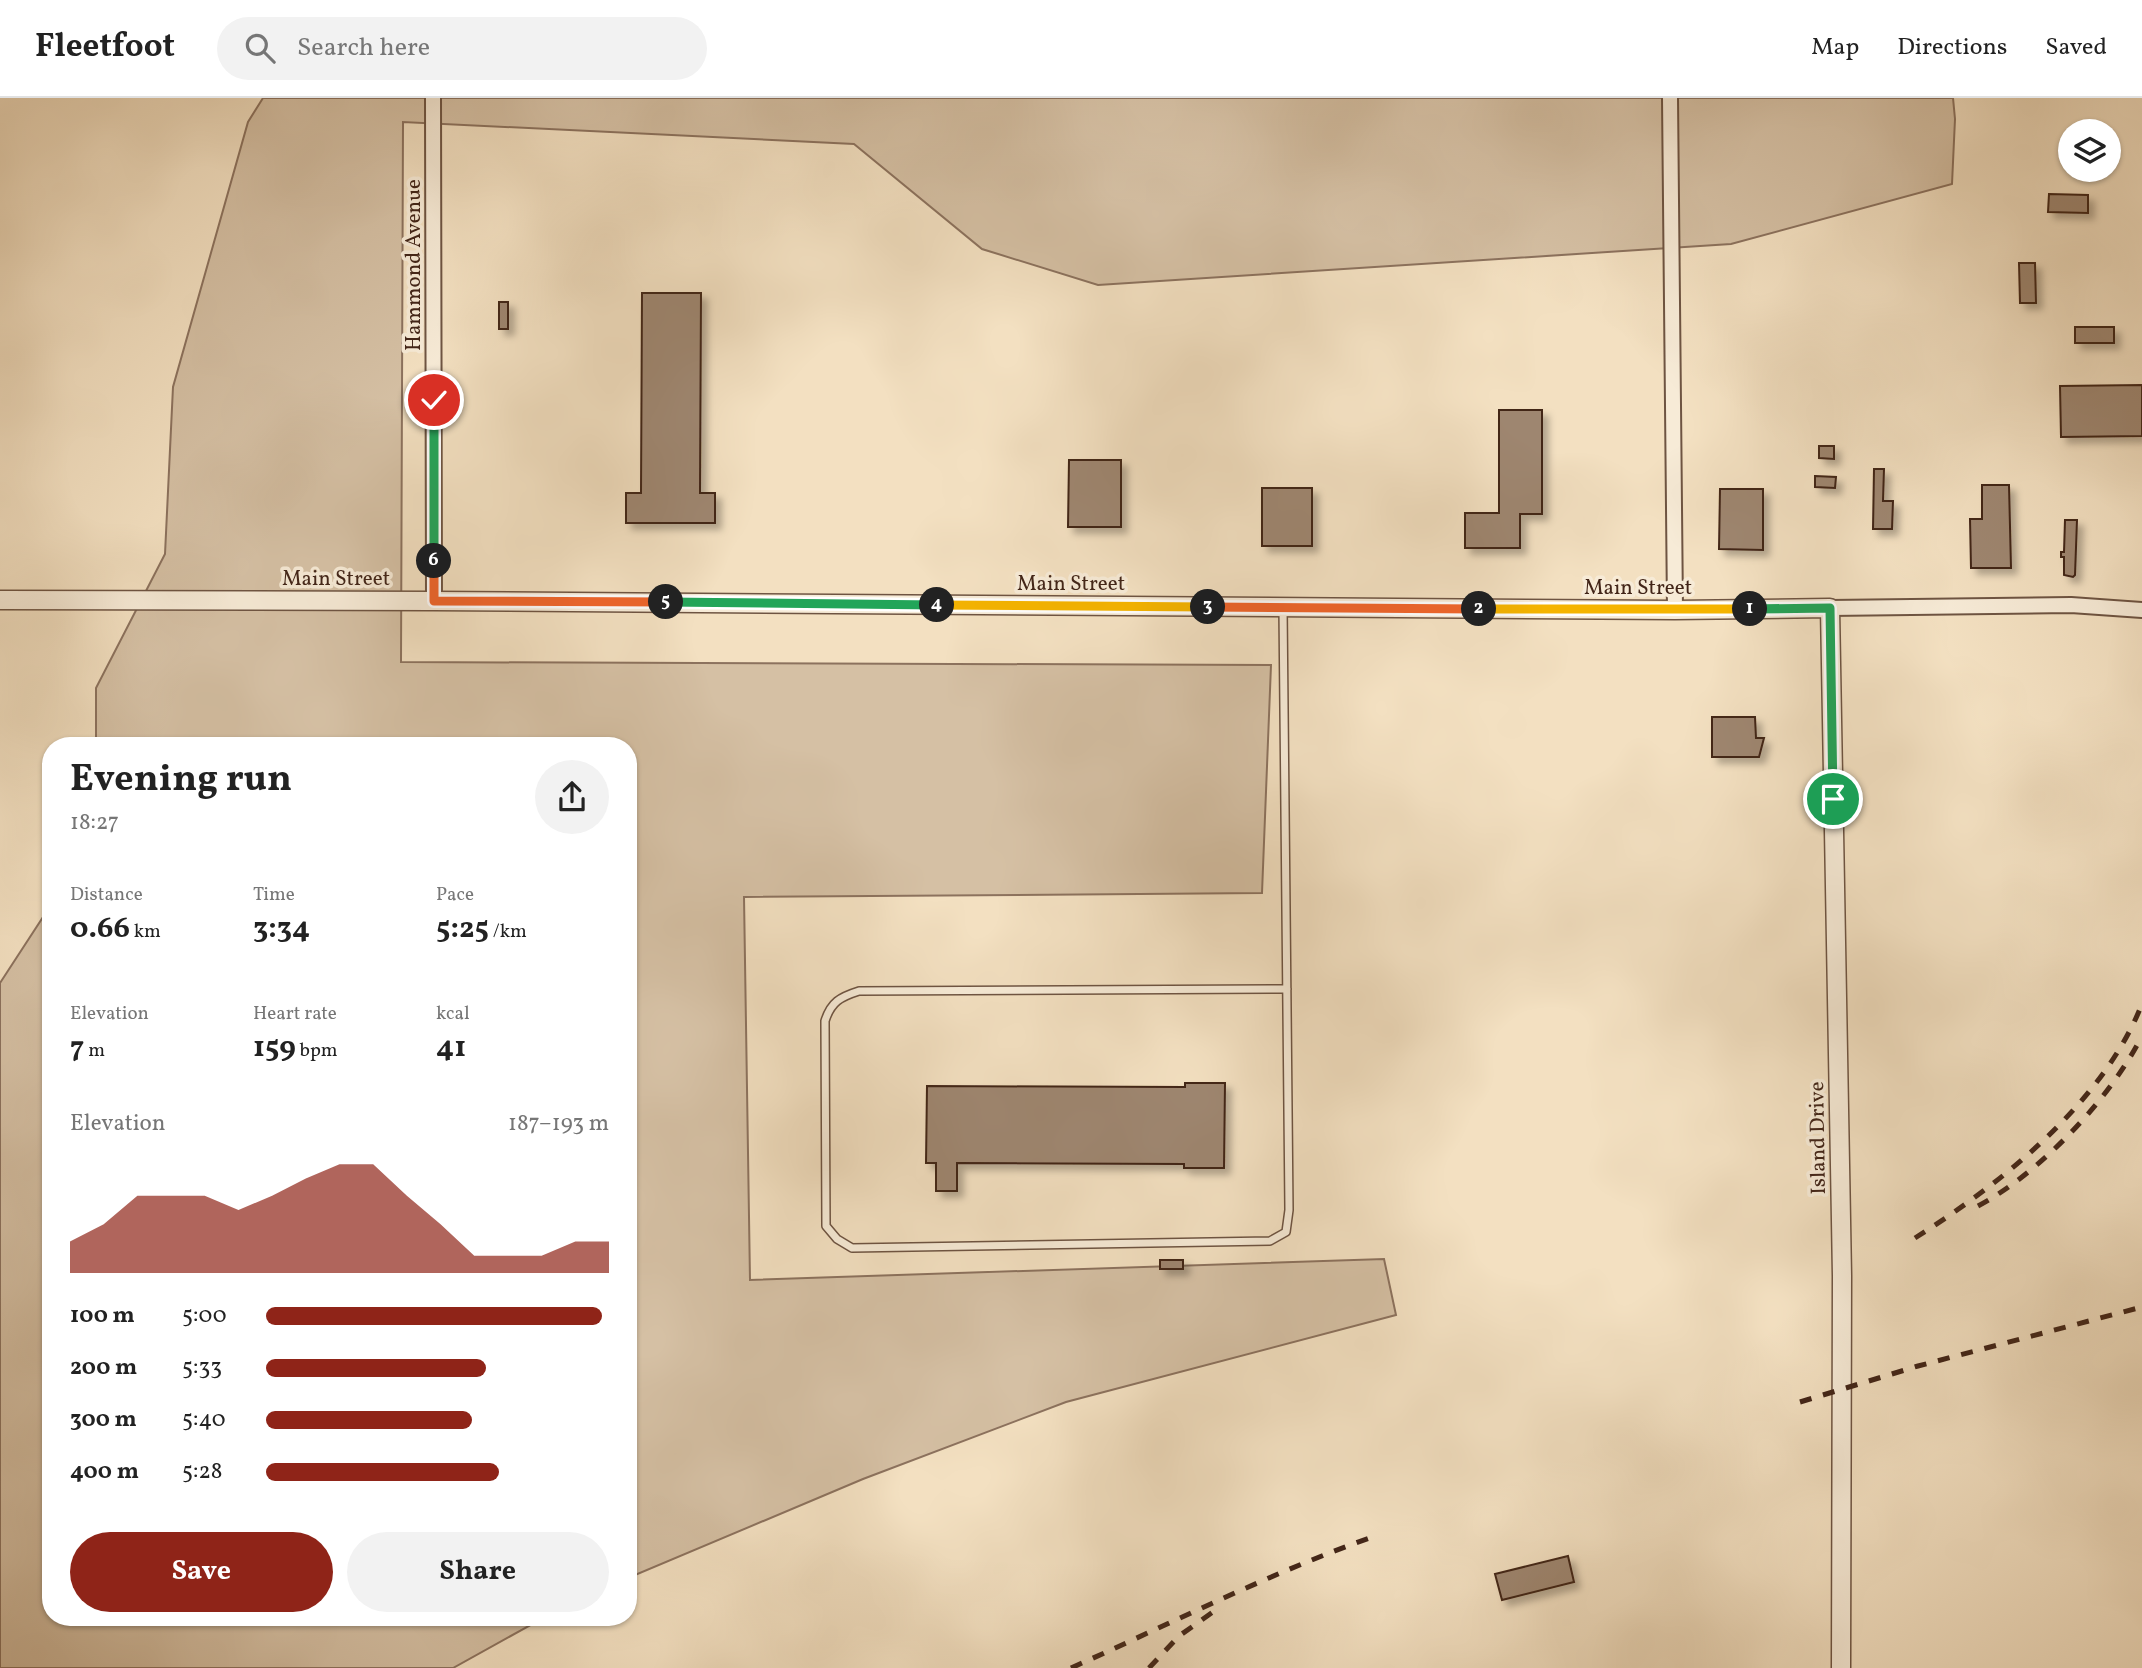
<!DOCTYPE html>
<html lang="en">
<head>
<meta charset="utf-8">
<style>
	:root { --surface:#fff; --page:#f2f2f2; --text:#222; --muted:#767676; --line:#e0e0e0; --accent:#8f2418 }
	body { margin:0; font-family:Vollkorn,serif; background:var(--page); color:var(--text); height:100vh; display:flex; flex-direction:column; font-size:26px; white-space:nowrap }
	* { box-sizing:border-box; margin:0 }
	p { font-size:23px; color:var(--muted) }
	.icon { flex:none; width:38px; height:38px; fill:none; stroke:currentColor; stroke-width:2; stroke-linecap:round; stroke-linejoin:round }
	.map { position:relative; flex:1; overflow:hidden }
	.side { position:absolute; left:42px; top:639px; width:595px; height:889px; display:flex; flex-direction:column; background:var(--surface); border-radius:28px; box-shadow:0 2px 5px #0004 }
	.side>* { flex:none }
	.fabs { position:absolute; left:2058px; top:21px; display:grid; gap:14px }
	.fabs a { display:grid; place-items:center; width:63px; height:63px; border-radius:50%; background:var(--surface); box-shadow:0 2px 5px #0004; font-size:35px }
	.pin { position:absolute; display:grid; place-items:center; width:60px; height:60px; color:#fff; margin:-30px; border:4px solid #fff; border-radius:50%; box-shadow:0 2px 7px #0007 }
	.km { position:absolute; width:35px; height:35px; margin:-18px; border-radius:50%; background:#222; color:#fff; font-size:19px; line-height:35px; text-align:center }
	.round { display:grid; place-items:center; flex:none; width:74px; height:74px; border-radius:37px; background:var(--page) }
	.head { display:flex; align-items:center; justify-content:space-between; height:119px; padding:0 28px }
	h1 { font-size:38px; font-weight:700; line-height:52px }
	.figures { display:grid; grid-template-columns:repeat(3,1fr); gap:10px; height:119px; padding:7px 28px }
	.figures div { display:grid; align-content:center }
	.figures b { font-size:30px; font-weight:700 }
	.figures small { font-size:19px; font-weight:400 }
	.figures p { font-size:19px }
	.chart { height:196px; padding:14px 28px }
	.chart p { display:flex; justify-content:space-between }
	.chart svg { width:100%; height:126px; margin-top:7px; fill:var(--accent); opacity:.7 }
	.button { display:flex; gap:14px; margin-top:auto; padding:14px 28px }
	.button a { flex:1; height:80px; border-radius:42px; background:var(--accent); color:#fff; font-size:28px; font-weight:700; line-height:80px; text-align:center }
	.button a+a { background:var(--page); color:var(--text) }
	ul { padding:0 28px; list-style:none; font-size:23px }
	li { display:grid; grid-template-columns:112px 84px 1fr; align-items:center; height:52px }
	li i { height:18px; border-radius:9px; background:var(--accent) }
	header { display:flex; align-items:center; gap:42px; box-sizing:border-box; height:98px; padding:0 35px; background:var(--surface); border-bottom:2px solid var(--line) }
	header strong { font-size:33px }
	nav { display:flex; gap:38px; margin-inline-start:auto; font-size:24px }
	.search { width:490px; height:63px; background:var(--page); display:flex; align-items:center; gap:18px; box-sizing:border-box; padding:0 24px; border-radius:38px; color:var(--muted); font-size:26px }
	.map>svg:first-child { display:block }
</style>
</head>
<body>
<header>
<strong>Fleetfoot</strong>
<div class="search"><svg class="icon" aria-label="search" viewBox="0 0 24 24"><circle cx="10" cy="10" r="6"/><path d="M15 15l6 6"/></svg>Search here</div>
<nav><a>Map</a><a>Directions</a><a>Saved</a></nav>
</header>
<div class="map">
<svg width="2142" height="1570" viewBox="0 0 2142 1570">
	<defs>
		<filter id="shadow"><feDropShadow dx="6" dy="6" stdDeviation="3.5" flood-color="#0004"/></filter>
	</defs>
	<rect width="100%" height="100%" fill="#f3e0c1"/>
	<filter id="stains"><feTurbulence type="fractalNoise" baseFrequency=".00286" numOctaves="4"/><feColorMatrix values="0 0 0 0 .2 0 0 0 0 .09 0 0 0 0 .02 0 0 0 .5 -.17"/></filter>
	<radialGradient id="worn" r=".72"><stop offset=".6" stop-color="#630" stop-opacity="0"/><stop offset="1" stop-color="#630" stop-opacity=".3"/></radialGradient>
	<!-- green -->
	<path fill="#d5c0a4" stroke="#8c725e" stroke-width="2" d="M 263,0 L 1953,0 L 1955,21 L 1952,86 L 1731,146 L 1098,187 L 982,151 L 854,46 L 403,24 L 401,564 L 1271,567 L 1262,795 L 744,799 L 750,1182 L 1384,1161 L 1396,1217 L 1066,1304 L 863,1381 L 628,1480 L 628,648 L 96,647 L 96,590 L 165,456 L 173,289 L 248,24 Z
		M 51,798 L 51,1519 L 545,1519 L 453,1570 L 0,1570 L 0,885 L 43,819 Z"/>
	<!-- building -->
	<path fill="#9e8670" stroke="#422518" stroke-width="2" filter="url(#shadow)" d="M 2049,96 L 2088,97 L 2088,115 L 2048,114 Z
		M 2019,165 L 2035,165 L 2036,205 L 2020,205 Z
		M 642,195 L 701,195 L 700,395 L 715,395 L 715,425 L 626,425 L 626,395 L 641,395 Z
		M 499,204 L 508,204 L 508,231 L 499,231 Z
		M 2075,229 L 2114,229 L 2114,245 L 2075,245 Z
		M 2142,287 L 2142,338 L 2061,339 L 2060,288 Z
		M 1499,312 L 1542,312 L 1542,416 L 1520,416 L 1520,450 L 1465,450 L 1465,415 L 1499,415 Z
		M 1819,348 L 1834,348 L 1834,361 L 1819,360 Z
		M 1069,362 L 1121,362 L 1121,429 L 1068,429 Z
		M 1874,371 L 1884,371 L 1883,403 L 1893,403 L 1892,431 L 1873,431 Z
		M 1815,378 L 1836,379 L 1835,390 L 1815,389 Z
		M 1982,387 L 2009,387 L 2011,470 L 1971,470 L 1970,421 L 1982,421 Z
		M 1262,390 L 1312,390 L 1312,448 L 1262,448 Z
		M 1720,391 L 1763,391 L 1763,452 L 1719,451 Z
		M 2065,422 L 2077,422 L 2075,477 L 2073,479 L 2064,477 L 2064,459 L 2061,459 L 2061,454 L 2064,454 Z
		M 1712,619 L 1755,619 L 1756,640 L 1764,640 L 1759,659 L 1712,659 Z
		M 1185,985 L 1225,985 L 1224,1070 L 1184,1070 L 1184,1066 L 957,1065 L 957,1093 L 936,1093 L 936,1065 L 926,1065 L 927,988 L 1185,989 Z
		M 1160,1162 L 1183,1162 L 1183,1171 L 1160,1171 Z
		M 1568,1458 L 1574,1484 L 1502,1502 L 1495,1476 Z"/>
	<g fill="none" stroke-linecap="round" stroke-linejoin="round">
		<!-- service casing -->
		<g stroke="#6e5442" stroke-width="10">
			<path id="service" d="M 1283,510 L 1289,1112 L 1286,1134 L 1270,1143 L 852,1150 L 837,1141 L 826,1128 L 825,923 C 831,904 840,899 859,893 L 1287,891"/>
		</g>
		<!-- minor casing -->
		<g stroke="#6e5442" stroke-width="18">
			<path id="minor" d="M 433,0 L 434,503
				M 1670,0 L 1675,512
				M 1830,510 L 2071,507 L 2142,512"/>
		</g>
		<!-- tertiary casing -->
		<g stroke="#6e5442" stroke-width="21">
			<path id="tertiary" d="M 0,502 L 434,503 L 1675,512 L 1830,510 L 1842,1178 L 1841,1570"/>
		</g>
		<!-- service -->
		<use href="#service" stroke="#f7ebd7" stroke-width="7"/>
		<!-- minor -->
		<use href="#minor" stroke="#f7ebd7" stroke-width="14"/>
		<!-- tertiary -->
		<use href="#tertiary" stroke="#f7ebd7" stroke-width="18"/>
		<!-- rail -->
		<path stroke="#422518" stroke-width="5" stroke-dasharray="12 12" stroke-linecap="butt" d="M 1978,1108 C 2040,1075 2110,1001 2142,938
			M 1915,1140 C 2002,1085 2103,1005 2142,906
			M 1800,1304 L 1918,1268 L 2142,1209
			M 1071,1570 C 1172,1525 1270,1475 1375,1438
			M 1149,1570 L 1179,1538 L 1220,1509"/>
	</g>
	<g fill="none" stroke-linecap="round" stroke-linejoin="round">
		<!-- split-1 casing -->
		<g stroke="#fff" stroke-width="14">
			<path id="split-1" d="M 1750,511 L 1830,510 L 1833,701"/>
		</g>
		<!-- split-2 casing -->
		<g stroke="#fff" stroke-width="14">
			<path id="split-2" d="M 1479,511 L 1750,511"/>
		</g>
		<!-- split-3 casing -->
		<g stroke="#fff" stroke-width="14">
			<path id="split-3" d="M 1208,509 L 1479,511"/>
		</g>
		<!-- split-4 casing -->
		<g stroke="#fff" stroke-width="14">
			<path id="split-4" d="M 937,507 L 1208,509"/>
		</g>
		<!-- split-5 casing -->
		<g stroke="#fff" stroke-width="14">
			<path id="split-5" d="M 666,504 L 937,507"/>
		</g>
		<!-- split-6 casing -->
		<g stroke="#fff" stroke-width="14">
			<path id="split-6" d="M 434,463 L 434,503 L 666,504"/>
		</g>
		<!-- split-7 casing -->
		<g stroke="#fff" stroke-width="14">
			<path id="split-7" d="M 434,302 L 434,463"/>
		</g>
		<!-- split-1 -->
		<use href="#split-1" stroke="#22a559" stroke-width="9"/>
		<!-- split-2 -->
		<use href="#split-2" stroke="#f5b400" stroke-width="9"/>
		<!-- split-3 -->
		<use href="#split-3" stroke="#f0652b" stroke-width="9"/>
		<!-- split-4 -->
		<use href="#split-4" stroke="#f5b400" stroke-width="9"/>
		<!-- split-5 -->
		<use href="#split-5" stroke="#22a559" stroke-width="9"/>
		<!-- split-6 -->
		<use href="#split-6" stroke="#f0652b" stroke-width="9"/>
		<!-- split-7 -->
		<use href="#split-7" stroke="#22a559" stroke-width="9"/>
	</g>
	<g text-anchor="middle" stroke-width="7" stroke-linejoin="round" paint-order="stroke">
		<!-- street labels -->
		<g font-size="21" fill="#422518" stroke="#f7ebd7">
			<text transform="translate(413 167) rotate(-90)" y="7">Hammond Avenue</text>
			<text x="336" y="487">Main Street</text>
			<text x="1071" y="492">Main Street</text>
			<text x="1638" y="496">Main Street</text>
			<text transform="translate(1817 1040) rotate(-91)" y="7">Island Drive</text>
		</g>
	</g>
	<rect width="100%" height="100%" filter="url(#stains)"/>
	<rect width="100%" height="100%" fill="url(#worn)"/>
</svg>
<div class="fabs">
<a><svg class="icon" aria-label="layers" viewBox="0 0 24 24"><path d="M12 4l9 5-9 5-9-5zM3 14l9 5 9-5"/></svg></a>
</div>
<div class="pin" style="left:1833px;top:701px;background:#1e9e55"><svg class="icon" aria-label="arrive" viewBox="0 0 24 24"><path d="M6 21V4h12l-3 4 3 4H6"/></svg></div>
<div class="pin" style="left:434px;top:302px;background:#d93025"><svg class="icon" aria-label="check" viewBox="0 0 24 24"><path d="M5 12l5 5 9-10"/></svg></div>
<b class="km" style="left:1750px;top:511px">1</b>
<b class="km" style="left:1479px;top:511px">2</b>
<b class="km" style="left:1208px;top:509px">3</b>
<b class="km" style="left:937px;top:507px">4</b>
<b class="km" style="left:666px;top:504px">5</b>
<b class="km" style="left:434px;top:463px">6</b>
<section class="side">
<div class="head"><div><h1>Evening run</h1><p>18:27</p></div><a class="round"><svg class="icon" aria-label="share" viewBox="0 0 24 24"><path d="M12 15V3M7 8l5-5 5 5M5 13v7h14v-7"/></svg></a></div>
<div class="figures">
<div><p>Distance</p><b>0.66<small> km</small></b></div>
<div><p>Time</p><b>3:34</b></div>
<div><p>Pace</p><b>5:25<small> /km</small></b></div>
</div>
<div class="figures">
<div><p>Elevation</p><b>7<small> m</small></b></div>
<div><p>Heart rate</p><b>159<small> bpm</small></b></div>
<div><p>kcal</p><b>41</b></div>
</div>
<div class="chart"><p><span>Elevation</span>187–193 m</p>
<svg viewBox="0 0 160 44" preserveAspectRatio="none"><path d="M0 44V33L10 27L20 17L30 17L40 17L50 22L60 17L70 11L80 6L90 6L100 17L110 27L120 38L130 38L140 38L150 33L160 33V44z"/></svg>
</div>
<ul>
<li><b>100 m</b>5:00<i style="width:98%"></i></li>
<li><b>200 m</b>5:33<i style="width:64%"></i></li>
<li><b>300 m</b>5:40<i style="width:60%"></i></li>
<li><b>400 m</b>5:28<i style="width:68%"></i></li>
</ul>
<div class="button"><a>Save</a><a>Share</a></div>
</section>
</div>
</body>
</html>
